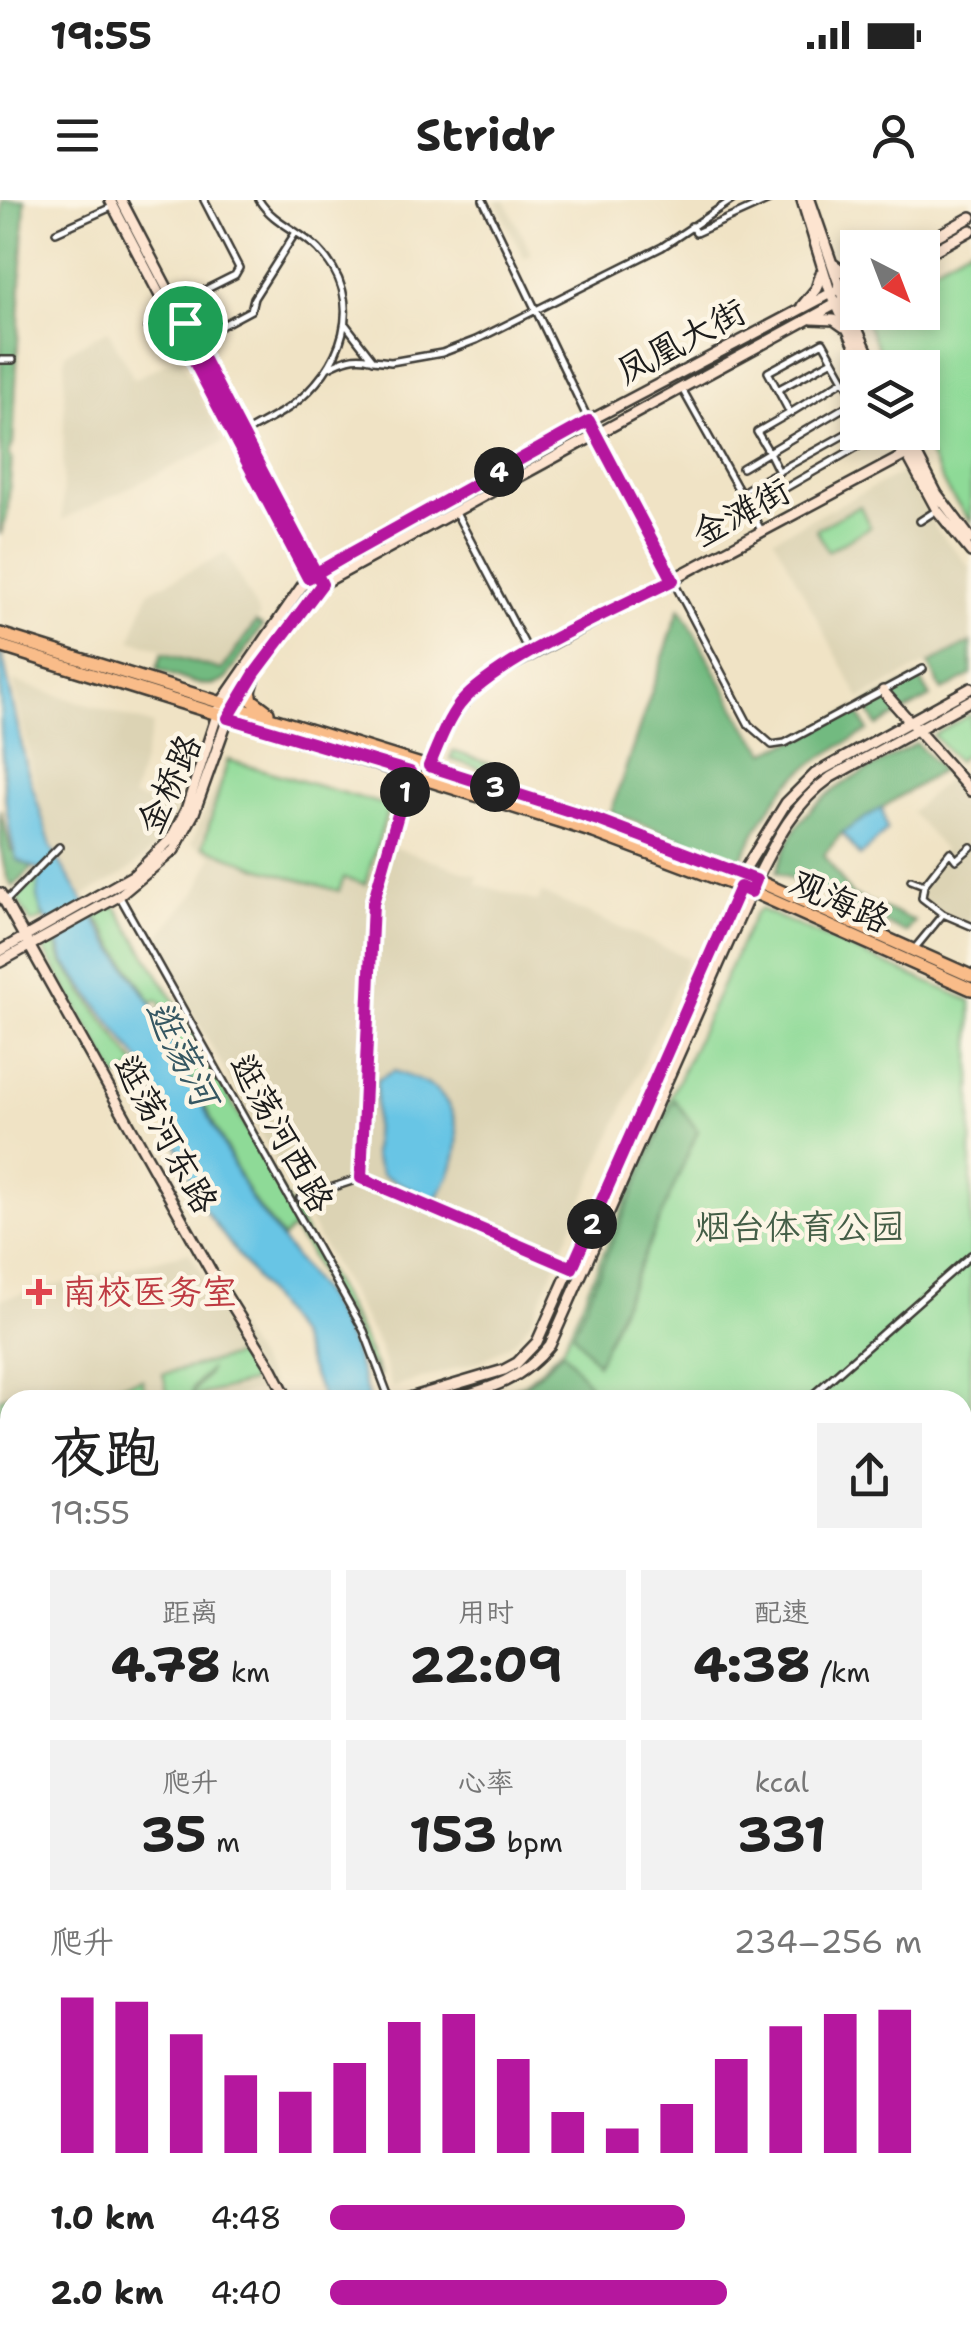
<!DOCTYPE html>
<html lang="zh">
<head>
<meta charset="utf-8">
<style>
	:root { --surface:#fff; --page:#f2f2f2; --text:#222; --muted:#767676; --accent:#b5179e }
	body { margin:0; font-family:"Shantell Sans","LXGW WenKai TC",sans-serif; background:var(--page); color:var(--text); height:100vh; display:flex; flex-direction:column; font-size:38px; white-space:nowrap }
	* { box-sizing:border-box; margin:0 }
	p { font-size:32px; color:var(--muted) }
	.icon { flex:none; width:55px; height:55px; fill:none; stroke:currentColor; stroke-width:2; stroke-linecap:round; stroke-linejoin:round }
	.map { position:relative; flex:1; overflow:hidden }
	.details { position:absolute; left:0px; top:1190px; width:972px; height:962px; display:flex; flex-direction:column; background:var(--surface); border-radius:30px 30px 0 0; box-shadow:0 5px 15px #0003 }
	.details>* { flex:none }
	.needle { width:65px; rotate:138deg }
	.fabs { position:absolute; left:840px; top:30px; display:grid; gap:20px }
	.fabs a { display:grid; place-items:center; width:100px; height:100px; border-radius:0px; background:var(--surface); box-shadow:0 5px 15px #0003; font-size:50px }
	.pin { position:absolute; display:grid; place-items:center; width:85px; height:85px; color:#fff; margin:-42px; border:5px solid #fff; border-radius:50%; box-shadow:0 2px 10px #0007 }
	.km { position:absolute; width:50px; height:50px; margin:-25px; border-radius:50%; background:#222; color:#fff; font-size:28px; line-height:50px; text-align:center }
	.round { display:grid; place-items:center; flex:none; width:105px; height:105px; border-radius:0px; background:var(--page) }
	.overview { display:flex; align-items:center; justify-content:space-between; height:170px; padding:0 50px }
	h1 { font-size:55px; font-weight:700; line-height:75px }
	.metrics { display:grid; grid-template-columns:repeat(3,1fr); gap:15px; height:170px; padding:10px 50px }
	.metrics div { display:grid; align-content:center; border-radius:0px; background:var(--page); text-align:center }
	.metrics b { font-size:50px; font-weight:700 }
	.metrics small { font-size:28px; font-weight:400 }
	.metrics p { font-size:28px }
	.chart { height:280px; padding:20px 50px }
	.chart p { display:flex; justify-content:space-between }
	.chart svg { width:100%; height:180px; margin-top:10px; stroke:var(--accent); stroke-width:6 }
	ul { padding:0 50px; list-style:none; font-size:32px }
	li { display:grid; grid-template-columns:160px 120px 1fr; align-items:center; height:75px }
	li i { height:25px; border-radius:12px; background:var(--accent) }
	.status { display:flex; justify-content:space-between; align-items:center; height:70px; padding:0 50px; background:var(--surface); direction:ltr }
	.status svg { height:28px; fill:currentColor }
	header { display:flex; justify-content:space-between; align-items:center; height:130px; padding:0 50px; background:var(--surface); font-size:45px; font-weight:700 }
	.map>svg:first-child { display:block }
</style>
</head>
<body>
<div class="status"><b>19:55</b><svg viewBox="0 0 49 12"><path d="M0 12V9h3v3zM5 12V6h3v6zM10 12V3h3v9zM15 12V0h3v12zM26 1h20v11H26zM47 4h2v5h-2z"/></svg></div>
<header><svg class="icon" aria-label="menu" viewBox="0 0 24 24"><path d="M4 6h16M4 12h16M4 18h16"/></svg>Stridr<svg class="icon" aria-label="person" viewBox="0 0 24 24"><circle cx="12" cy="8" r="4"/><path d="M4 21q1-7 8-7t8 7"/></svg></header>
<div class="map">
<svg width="971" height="2152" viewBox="0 0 971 2152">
	<rect width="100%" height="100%" fill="#fcf5e5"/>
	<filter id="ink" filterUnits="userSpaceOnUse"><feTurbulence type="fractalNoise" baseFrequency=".01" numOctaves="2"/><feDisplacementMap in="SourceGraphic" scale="20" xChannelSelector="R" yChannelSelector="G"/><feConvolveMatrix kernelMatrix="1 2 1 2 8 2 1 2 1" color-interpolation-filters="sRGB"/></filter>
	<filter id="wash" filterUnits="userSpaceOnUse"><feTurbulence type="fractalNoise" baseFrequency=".0048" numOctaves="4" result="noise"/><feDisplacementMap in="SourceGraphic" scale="40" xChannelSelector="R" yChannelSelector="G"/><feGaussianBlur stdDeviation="2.25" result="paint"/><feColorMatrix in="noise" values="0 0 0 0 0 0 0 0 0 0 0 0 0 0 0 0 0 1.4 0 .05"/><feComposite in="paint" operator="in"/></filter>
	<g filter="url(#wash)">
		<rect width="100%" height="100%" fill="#f0e3c5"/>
		<!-- built -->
		<path fill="#dcd3b4" d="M 495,0 L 505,0 L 532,55 L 524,58 Z
			M 108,130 L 134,179 L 180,156 L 224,242 L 62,320 L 65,153 Z
			M 903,272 L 938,331 L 971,368 L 971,440 L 860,499 L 774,338 Z
			M 226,353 L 260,416 L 222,468 L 131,440 L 149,391 Z
			M 13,481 L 153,525 L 133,597 L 176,610 L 161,639 L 146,656 L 124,674 L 83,696 L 53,646 L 43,619 Z
			M 225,559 L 394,606 L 385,644 L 478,676 L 477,684 L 538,702 L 542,693 L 688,758 L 532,1119 L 516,1140 L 486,1159 L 392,1188 L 379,1146 L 158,751 L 157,743 L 164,730 L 198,689 L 212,656 L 191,643 L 218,584 Z
			M 950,577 L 971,602 L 971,730 L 930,711 L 920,701 L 919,689 L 928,666 L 944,650 L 911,612 Z
			M 189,1052 L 274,1187 L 215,1200 L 10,1200 L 10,1252 L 0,1254 L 0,1099 Z
			M 10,1319 L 10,1538 L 0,1510 L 0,1321 Z
			M 971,1632 L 971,1881 L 962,1877 L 962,1645 Z"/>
		<!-- green -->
		<path fill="#8eda97" stroke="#557b5a" stroke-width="2.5" d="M 971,46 L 971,322 L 947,290 L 918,233 L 922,232 L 922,168 L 887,167 L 862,114 L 922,112 L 923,73 Z
			M 860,306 L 870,327 L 828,351 L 816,329 Z
			M 971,514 L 971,550 L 957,561 L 933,535 Z
			M 453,551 L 498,567 L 503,576 L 450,559 Z
			M 228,560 L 389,606 L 365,684 L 344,678 L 339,691 L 258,668 L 203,646 Z
			M 40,670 L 37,697 L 44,719 L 31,723 L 15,696 Z
			M 115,705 L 177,805 L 313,1046 L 357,1126 L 380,1177 L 364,1158 L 349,1119 L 330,1095 L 308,1050 L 292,1029 L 283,1038 L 251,997 L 158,813 L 162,804 L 157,800 L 152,802 L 95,715 Z
			M 760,709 L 971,801 L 971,1395 L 963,1403 L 962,1200 L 475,1200 L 525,1184 L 563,1147 L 671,896 L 754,715 Z
			M 56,740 L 61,761 L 138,867 L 117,878 L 44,749 Z
			M 239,1155 L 252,1178 L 251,1182 L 192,1197 C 194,1185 208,1180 209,1170 L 193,1188 L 191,1198 L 169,1200 L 163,1174 Z
			M 142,1179 L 147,1200 L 88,1200 L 86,1194 Z
			M 13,1194 L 15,1200 L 10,1200 L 10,1233 L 0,1236 L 0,1198 Z
			M 962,1919 L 971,1923 L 971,2014 L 963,2014 Z
			M 10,1963 L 10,2049 L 0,2058 L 0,1969 Z"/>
		<!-- forest -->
		<path fill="#72ba80" stroke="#476b4e" stroke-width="2.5" d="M 2,0 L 25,0 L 13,244 L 9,254 L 12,259 L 7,316 L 0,335 Z
			M 680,407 L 745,525 L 766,552 L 796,540 L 856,509 L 868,531 C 791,572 779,584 740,662 L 611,612 Z
			M 256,422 L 262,426 L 226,479 C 207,494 178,476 157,469 L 162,453 L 222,470 Z
			M 971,442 L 971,475 L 942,491 L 929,464 Z
			M 919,477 L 931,497 L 877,526 L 865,505 Z
			M 916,543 L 942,570 L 842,633 L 824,655 L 852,695 L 915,721 L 906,733 L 776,672 C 783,653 791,631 805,616 C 833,583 880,565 916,543 Z
			M 0,609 L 11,650 L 35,666 L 13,687 C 0,673 0,632 0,609 Z
			M 674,899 L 698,931 L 597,1164 L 573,1133 Z
			M 563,1151 L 589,1184 L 569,1200 L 478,1200 L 526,1185 Z
			M 10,1599 L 10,1935 L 0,1940 L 0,1604 Z"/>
		<!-- water -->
		<path fill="#67c5e5" stroke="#427080" stroke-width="2.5" d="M 0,444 L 27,569 L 52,649 L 101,730 L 151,803 L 250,998 L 325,1097 L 353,1148 L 369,1200 L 323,1200 L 297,1135 L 201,1005 L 155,890 L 139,860 L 64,761 L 56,733 L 42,713 L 37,697 L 40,670 L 17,660 C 0,612 0,502 0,444 Z
			M 882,607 L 887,630 L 860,656 L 842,633 Z
			M 394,871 C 407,876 428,882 437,891 C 469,922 459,967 435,1000 L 382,975 L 373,955 L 377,880 Z
			M 963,2019 L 971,2019 L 971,2152 L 0,2152 L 0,2063 L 10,2059 L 10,2142 L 962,2142 Z"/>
	</g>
	<g filter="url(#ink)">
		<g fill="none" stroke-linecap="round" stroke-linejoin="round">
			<!-- street casing -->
			<g stroke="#3c3a35" stroke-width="10">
				<path id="street" d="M 483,0 L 589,221 L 749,525 L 772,545 L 785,543 L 923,469
					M 691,26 L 696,33 L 769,0
					M 56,32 L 114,6
					M 210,110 L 219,127 L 251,110 L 254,98 L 296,32
					M 184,123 L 210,110 L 201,92 L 235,75 L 239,68 L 204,0
					M 346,125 L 373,160 L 391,162 L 442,153 L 476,140 L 662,47 L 732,0
					M 148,128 L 174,119
					M 0,160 L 13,160
					M 329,167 C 343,160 354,155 370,159
					M 681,187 L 761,330
					M 779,189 L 833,160
					M 790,213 L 844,180
					M 243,234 C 258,225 275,217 290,207 C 342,169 369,101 318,49 C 299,30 273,23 259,0
					M 742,268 L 769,252 L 757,232 L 790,213 L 768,172 L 823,142 L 858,204
					M 779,272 L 769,252 L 855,201
					M 747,289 L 858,227
					M 756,305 L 876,236 L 874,232
					M 456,313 L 530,454
					M 920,321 L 937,310
					M 911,680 L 924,685
					M 120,697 L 364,1131 L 390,1200
					M 5,702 L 59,647
					M 943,714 L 922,698 L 924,685 L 950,652 L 956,660 L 971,647
					M 915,748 L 943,714 L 971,726
					M 361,978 L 570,1067
					M 300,998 L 361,978 L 373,703 L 410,575
					M 807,1200 L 971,1055
					M 0,1413 L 10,1410
					M 0,1582 L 10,1577"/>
			</g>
			<!-- secondary casing -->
			<g stroke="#3c3a35" stroke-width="14">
				<path id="secondary" d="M 110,0 L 310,383
					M 121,0 L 318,377
					M 802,0 L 829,88 L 865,168
					M 810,0 L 847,107 L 875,168
					M 915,48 L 971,17
					M 922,57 L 971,30
					M 833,64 L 847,74 L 858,74
					M 802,106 L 816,89 L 821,73
					M 812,119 L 834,120 L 844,127
					M 895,232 L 937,310 L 971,352
					M 905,232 L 937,294 L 971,339
					M 883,491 L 971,591
					M 426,572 C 451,523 449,510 495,474 L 905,255
					M 0,693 L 212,1073 L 271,1167 L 288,1200
					M 0,751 L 134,675 L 171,639 L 186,610 L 221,503 L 307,379 L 589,221 L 858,79
					M 0,762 L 119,696 L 174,650 L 194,613 L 228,518 L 242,492 L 322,384 L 858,92
					M 403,1200 L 504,1170 L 517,1163 L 537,1142 L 741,687 L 742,674 L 786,603 L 815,574 L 971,488
					M 448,1200 C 489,1189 523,1180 550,1145 L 756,680 C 776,640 794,603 831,577 L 971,500
					M 0,1303 L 10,1300
					M 0,1314 L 10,1312
					M 0,1533 L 10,1561
					M 962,1607 L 971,1595
					M 962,1622 L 971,1610
					M 0,1952 L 10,1946
					M 0,1960 L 10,1955"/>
			</g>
			<!-- primary casing -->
			<g stroke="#3c3a35" stroke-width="16">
				<path id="primary" d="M 0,434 L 598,620 L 742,674 L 971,776
					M 0,446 L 594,632 L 751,691 L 971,789
					M 255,473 L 250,491 L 252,500 L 268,512
					M 962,1897 L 971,1901
					M 962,1908 L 971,1912"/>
			</g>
			<!-- street -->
			<use href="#street" stroke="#fff" stroke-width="5"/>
			<!-- secondary -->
			<use href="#secondary" stroke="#fde4d0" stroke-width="9"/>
			<!-- primary -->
			<use href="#primary" stroke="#f9bc89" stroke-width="11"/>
		</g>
	</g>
	<g fill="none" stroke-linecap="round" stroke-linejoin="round" filter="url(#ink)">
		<!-- route casing -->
		<g stroke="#fff" stroke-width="20">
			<path id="route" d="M 185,123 C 230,210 275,297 322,384 L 255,473 L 228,518 L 410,572 L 373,703 L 361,978 L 572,1068 L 740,687 L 751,692 L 756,680 L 598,620 L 429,566 C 438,545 446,522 460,504 C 499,458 617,409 673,380 L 589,221 L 346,356 L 308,378 L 172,119 L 185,123"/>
		</g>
		<!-- route -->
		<use href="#route" stroke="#b5179e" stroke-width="12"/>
	</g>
	<!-- markers -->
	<path fill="#e0444e" stroke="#fcf5e5" stroke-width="4" d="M34 1077h10v10h10v10h-10v10h-10v-10h-10v-10h10z"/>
	<g text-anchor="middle" stroke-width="9" stroke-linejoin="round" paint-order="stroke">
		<!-- street labels -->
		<g font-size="35" fill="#1c1c1c" stroke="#fcf5e5">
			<text transform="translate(681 141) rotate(-28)" y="12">凤凰大街</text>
			<text transform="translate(741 312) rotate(-28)" y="12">金滩街</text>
			<text transform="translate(169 584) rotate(-65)" y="12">金桥路</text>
			<text transform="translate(840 701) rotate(24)" y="12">观海路</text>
			<text transform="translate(282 933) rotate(61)" y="12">逛荡河西路</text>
			<text transform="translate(166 934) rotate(61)" y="12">逛荡河东路</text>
		</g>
		<!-- park labels -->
		<g font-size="35" fill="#445e47" stroke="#fcf5e5">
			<text x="800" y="1039">烟台体育公园</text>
		</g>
		<!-- health labels -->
		<g font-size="35" fill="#be3a42" stroke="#fcf5e5" text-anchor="start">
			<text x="62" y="1104">南校医务室</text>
		</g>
		<!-- water labels -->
		<g font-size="38" font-style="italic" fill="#365762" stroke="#fcf5e5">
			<text transform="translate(182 853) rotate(63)" y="13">逛荡河</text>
		</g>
	</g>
</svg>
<div class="fabs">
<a><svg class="needle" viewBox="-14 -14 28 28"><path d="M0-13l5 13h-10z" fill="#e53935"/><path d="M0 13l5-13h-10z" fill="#767676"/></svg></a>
<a><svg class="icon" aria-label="layers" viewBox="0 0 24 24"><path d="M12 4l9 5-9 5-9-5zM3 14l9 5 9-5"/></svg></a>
</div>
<div class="pin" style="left:185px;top:123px;background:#1e9e55"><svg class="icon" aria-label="arrive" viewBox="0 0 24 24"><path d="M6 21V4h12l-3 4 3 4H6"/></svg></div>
<b class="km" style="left:405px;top:592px">1</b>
<b class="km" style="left:592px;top:1024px">2</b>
<b class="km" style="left:495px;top:587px">3</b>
<b class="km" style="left:499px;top:272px">4</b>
<section class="details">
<div class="overview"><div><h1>夜跑</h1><p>19:55</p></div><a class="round"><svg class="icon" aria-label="share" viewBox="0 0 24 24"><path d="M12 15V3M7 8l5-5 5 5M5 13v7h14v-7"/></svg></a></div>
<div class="metrics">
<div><p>距离</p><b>4.78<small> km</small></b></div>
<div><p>用时</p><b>22:09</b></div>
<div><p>配速</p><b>4:38<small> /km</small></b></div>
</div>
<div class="metrics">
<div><p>爬升</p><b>35<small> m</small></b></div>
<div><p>心率</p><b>153<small> bpm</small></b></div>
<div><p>kcal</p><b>331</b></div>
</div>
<div class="chart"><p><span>爬升</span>234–256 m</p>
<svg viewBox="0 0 160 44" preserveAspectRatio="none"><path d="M5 44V6M15 44V7M25 44V15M35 44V25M45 44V29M55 44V22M65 44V12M75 44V10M85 44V21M95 44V34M105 44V38M115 44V32M125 44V21M135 44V13M145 44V10M155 44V9"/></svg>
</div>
<ul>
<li><b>1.0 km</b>4:48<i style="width:60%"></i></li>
<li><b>2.0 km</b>4:40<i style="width:67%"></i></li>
</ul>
</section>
</div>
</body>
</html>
